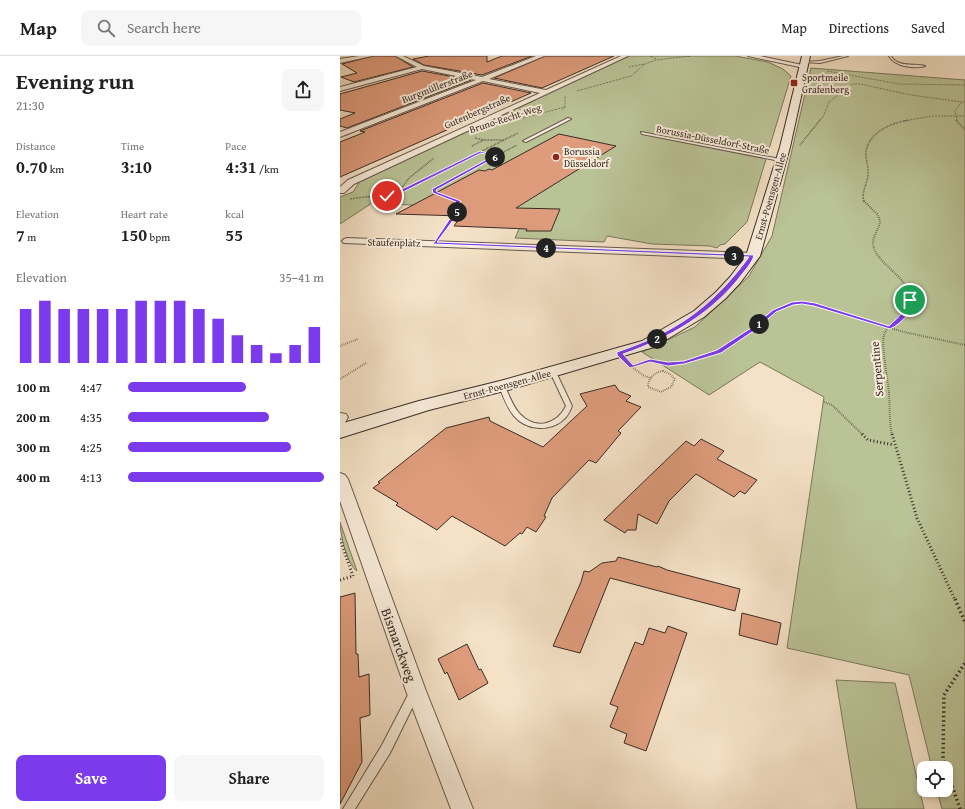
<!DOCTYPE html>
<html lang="en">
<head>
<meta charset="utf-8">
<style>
	:root { --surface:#fff; --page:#f6f6f6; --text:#222; --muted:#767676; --line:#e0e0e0; --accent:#7c3aed }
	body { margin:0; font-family:"Gentium Book Plus",serif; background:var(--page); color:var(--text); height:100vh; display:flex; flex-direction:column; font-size:15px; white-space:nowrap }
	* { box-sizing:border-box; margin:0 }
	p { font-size:13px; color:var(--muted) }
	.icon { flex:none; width:22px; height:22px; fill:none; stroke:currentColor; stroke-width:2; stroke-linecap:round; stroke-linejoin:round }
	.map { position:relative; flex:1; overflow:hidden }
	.details { display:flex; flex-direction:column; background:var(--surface); width:340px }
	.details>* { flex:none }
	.tools { position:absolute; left:577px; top:705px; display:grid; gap:8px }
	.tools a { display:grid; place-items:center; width:36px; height:36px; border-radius:8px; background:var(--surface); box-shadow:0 2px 6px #0003; font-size:20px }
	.pin { position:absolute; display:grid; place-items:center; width:34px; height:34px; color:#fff; margin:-17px; border:2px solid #fff; border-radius:50%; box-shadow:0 1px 4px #0007 }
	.km { position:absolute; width:20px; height:20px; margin:-10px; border-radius:50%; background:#222; color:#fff; font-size:11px; line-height:20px; text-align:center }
	.round { display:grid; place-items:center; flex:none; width:42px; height:42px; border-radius:8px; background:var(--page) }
	.summary { display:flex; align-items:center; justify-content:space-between; height:68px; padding:0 16px }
	h1 { font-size:22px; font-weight:800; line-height:30px }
	.metrics { display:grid; grid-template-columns:repeat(3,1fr); gap:6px; height:68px; padding:4px 16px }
	.metrics div { display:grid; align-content:center }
	.metrics b { font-size:17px; font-weight:800 }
	.metrics small { font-size:11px; font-weight:400 }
	.metrics p { font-size:11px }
	.chart { height:112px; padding:8px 16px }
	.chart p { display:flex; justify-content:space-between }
	.chart svg { width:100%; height:72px; margin-top:4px; stroke:var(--accent); stroke-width:6 }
	.cta { display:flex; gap:8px; margin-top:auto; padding:8px 16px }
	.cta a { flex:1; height:46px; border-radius:8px; background:var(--accent); color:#fff; font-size:16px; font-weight:800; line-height:46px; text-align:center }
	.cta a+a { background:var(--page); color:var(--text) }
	ul { padding:0 16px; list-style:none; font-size:13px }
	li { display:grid; grid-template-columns:64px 48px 1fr; align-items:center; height:30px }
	li i { height:10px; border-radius:5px; background:var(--accent) }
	header { display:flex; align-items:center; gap:24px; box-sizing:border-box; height:56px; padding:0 20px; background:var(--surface); border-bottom:1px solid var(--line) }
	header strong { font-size:19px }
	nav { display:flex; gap:22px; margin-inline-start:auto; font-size:14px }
	.search { width:280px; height:36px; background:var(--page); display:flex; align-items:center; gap:10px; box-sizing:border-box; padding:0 14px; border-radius:8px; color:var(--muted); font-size:15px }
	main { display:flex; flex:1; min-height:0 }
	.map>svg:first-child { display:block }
</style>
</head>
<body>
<header>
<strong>Map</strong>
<div class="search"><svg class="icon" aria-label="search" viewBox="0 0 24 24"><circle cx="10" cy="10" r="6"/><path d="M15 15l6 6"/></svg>Search here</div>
<nav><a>Map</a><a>Directions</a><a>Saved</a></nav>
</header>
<main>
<section class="details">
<div class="summary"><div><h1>Evening run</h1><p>21:30</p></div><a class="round"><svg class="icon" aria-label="share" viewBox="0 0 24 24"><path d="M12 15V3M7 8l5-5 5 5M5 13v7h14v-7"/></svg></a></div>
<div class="metrics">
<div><p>Distance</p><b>0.70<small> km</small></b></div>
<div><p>Time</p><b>3:10</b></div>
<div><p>Pace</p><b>4:31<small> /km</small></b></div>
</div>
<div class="metrics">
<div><p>Elevation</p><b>7<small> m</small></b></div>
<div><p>Heart rate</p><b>150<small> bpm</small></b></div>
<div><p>kcal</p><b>55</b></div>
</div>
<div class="chart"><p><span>Elevation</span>35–41 m</p>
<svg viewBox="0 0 160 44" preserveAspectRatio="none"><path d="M5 44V11M15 44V6M25 44V11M35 44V11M45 44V11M55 44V11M65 44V6M75 44V6M85 44V6M95 44V11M105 44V17M115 44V27M125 44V33M135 44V38M145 44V33M155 44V22"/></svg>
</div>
<ul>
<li><b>100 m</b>4:47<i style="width:60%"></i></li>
<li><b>200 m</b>4:35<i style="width:72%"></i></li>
<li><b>300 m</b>4:25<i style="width:83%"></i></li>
<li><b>400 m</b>4:13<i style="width:100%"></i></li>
</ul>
<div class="cta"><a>Save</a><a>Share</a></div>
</section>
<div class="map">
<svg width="625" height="753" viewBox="0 0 625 753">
	<rect width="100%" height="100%" fill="#f4e1c6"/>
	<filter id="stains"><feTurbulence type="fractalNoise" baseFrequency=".005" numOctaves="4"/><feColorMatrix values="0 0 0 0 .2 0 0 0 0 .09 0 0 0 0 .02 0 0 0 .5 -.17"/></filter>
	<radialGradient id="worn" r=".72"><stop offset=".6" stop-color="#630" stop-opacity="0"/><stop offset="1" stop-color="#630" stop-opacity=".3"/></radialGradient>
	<!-- green -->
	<path fill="#bac396" stroke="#7a785e" d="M 289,0 L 395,0 L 428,6 L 443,13 L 451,20 L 407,166 L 385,188 L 380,189 L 377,192 L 370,190 L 312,188 L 267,180 L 264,186 L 175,182 L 187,155 L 32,147 L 0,168 L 0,141 L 13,136 L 20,125 L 25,121 Z
		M 471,12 L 625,24 L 625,753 L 602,753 L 597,734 L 606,734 L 606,712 L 592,712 L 569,619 L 447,592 L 484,341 L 420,306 L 369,339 L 302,296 L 355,271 L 409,220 L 432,180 Z
		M 0,466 L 17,515 C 7,509 0,477 0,466 Z
		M 496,624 L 555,627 L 584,753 L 517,753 Z"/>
	<!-- building -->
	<path fill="#de9c7c" stroke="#3a2d27" d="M 33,0 L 55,0 L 73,11 L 14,26 L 1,21 L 17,17 L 2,8 Z
		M 89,0 L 147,0 L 147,6 L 162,0 L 192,0 L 142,19 L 84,9 L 73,3 Z
		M 205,0 L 274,0 L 202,32 L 154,22 Z
		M 82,15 L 131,24 L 7,72 L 0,70 L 0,63 L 15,57 L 0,54 L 0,38 Z
		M 143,27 L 191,37 L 0,121 L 0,86 L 25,76 L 20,75 Z
		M 219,78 L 276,90 L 176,152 L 220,153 L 211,175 L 186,175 L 187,173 L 114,170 L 121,160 L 56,158 L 139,114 L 145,115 L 149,113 L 152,114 Z
		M 275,329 L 279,335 L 291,340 L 286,345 L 301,351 L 278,375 L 281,377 L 256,407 L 249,404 L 212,442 L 204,460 L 206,461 L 196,476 L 187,471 L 182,478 L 180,477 L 165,490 L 112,460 L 97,474 L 56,449 L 58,447 L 33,432 L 40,427 L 38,426 L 106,372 L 149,361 L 150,365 L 203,391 L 247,350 L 240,338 Z
		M 361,383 L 384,395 L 377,403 L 417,424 L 405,438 L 400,435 L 394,441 L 356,418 L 329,445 L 317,468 L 298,458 L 296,474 L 287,474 L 285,477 L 264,464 L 346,385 L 354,390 Z
		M 278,501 L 317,511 L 318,510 L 327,514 L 400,533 L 395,555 L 270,522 L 240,597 L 213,590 L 241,526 L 244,515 L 249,516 L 262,507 L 276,505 Z
		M 15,537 L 16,598 L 18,598 L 19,621 L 29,618 L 30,659 L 20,662 L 22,706 L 0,748 L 0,541 Z
		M 402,557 L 441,567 L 437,589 L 399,579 Z
		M 328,570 L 347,577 L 306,695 L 284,687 L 287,678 L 270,671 L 278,651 L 270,648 L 295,586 L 303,589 L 309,572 L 325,577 Z
		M 127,588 L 139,614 L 141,613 L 148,627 L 119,644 L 107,616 L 105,618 L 98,603 Z"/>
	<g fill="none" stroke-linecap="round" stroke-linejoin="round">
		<!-- lane casing -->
		<g stroke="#685a4f" stroke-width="2">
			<path id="lane" d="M 503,0 L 508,0 L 480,7 L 464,6 L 480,5 Z
				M 549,0 L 551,0 C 558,12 575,7 585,10 C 575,13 555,11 549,0 Z
				M 228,62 L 231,63 L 186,86 L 183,85 Z
				M 301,76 L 440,103 L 442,104 L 440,105 L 302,78 Z
				M 213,314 L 216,316 L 232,350 C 230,356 227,361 222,365 C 208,376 186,374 174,360 C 167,352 163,340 159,330 L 162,328 L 164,329 C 169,338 172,349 179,357 C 194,374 216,370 226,350 L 210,316 Z
				M 74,633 L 78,635 L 79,638 L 50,697 L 15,753 L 3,753 L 42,689 L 70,635 Z"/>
		</g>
		<!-- street casing -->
		<g stroke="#685a4f" stroke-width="2">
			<path id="street" d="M 19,0 L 32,0 L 0,7 L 0,3 Z
				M 56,0 L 63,0 L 84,10 L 142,21 L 196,0 L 204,0 L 149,23 L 206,34 L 281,0 L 288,0 L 14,128 L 4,137 L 0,137 L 0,131 L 8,124 L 200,37 L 143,25 L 0,81 L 0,76 L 136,24 L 82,13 L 0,35 L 0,31 L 77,11 Z
				M 408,0 L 420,0 L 467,10 L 464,12 Z
				M 7,182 L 413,197 L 418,200 L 413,203 L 4,187 L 2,185 L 4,183 Z
				M 0,357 L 6,358 L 8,361 L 5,367 L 0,369 Z
				M 0,417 L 5,419 L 8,423 L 86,635 L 133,753 L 111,753 L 66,635 L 0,445 Z"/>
		</g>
		<!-- secondary casing -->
		<g stroke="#3a2d27" stroke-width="2">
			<path id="secondary" d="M 462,0 L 470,0 L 450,91 L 420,200 L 400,227 L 386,242 L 364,261 L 314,291 L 168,334 L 89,354 L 0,382 L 0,368 L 79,345 L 160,325 L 302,285 L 354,255 L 376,236 L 390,221 L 406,200 L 440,91 Z"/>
		</g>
		<!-- path-far4 -->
		<path stroke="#3a2d27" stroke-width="1" stroke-dasharray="0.5 1" stroke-linecap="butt" d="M 310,0 L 316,3
			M 289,11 L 304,8
			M 487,15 L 559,28 L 625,29
			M 237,35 L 291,20 L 305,8 L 316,4 L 351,0
			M 222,54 L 225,51 L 225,41 L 227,40
			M 176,64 L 225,51
			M 479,65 L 483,61 L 489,46 L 512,28 L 520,28 L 571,39 L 622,46
			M 564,65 L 592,60 L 625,60
			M 617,65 L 615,55 L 620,48 L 625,45"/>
		<!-- path-far3 -->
		<path stroke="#3a2d27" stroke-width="1.5" stroke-dasharray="0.5 1" stroke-linecap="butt" d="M 616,64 L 625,74
			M 135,82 L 144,84 L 164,84
			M 460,89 L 480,64
			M 132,90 L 143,84
			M 141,96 L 157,100
			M 58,137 L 69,122 L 94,102
			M 10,143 C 26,140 42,141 58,137 L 178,77
			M 118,146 L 119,145 L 95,136 L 94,133 L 177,89
			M 524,146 C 521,137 527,128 528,119 C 529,111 525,102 526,95 C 530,75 552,67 569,64"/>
		<!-- path-far2 -->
		<path stroke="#3a2d27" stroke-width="2" stroke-dasharray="0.5 1.5" stroke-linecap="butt" d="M 524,145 L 537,158 L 540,164 C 540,172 533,179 533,187 C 534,207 567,219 570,241 C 573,262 549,263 544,279 C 541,287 548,326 549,337 C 550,351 549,365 552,379
			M 102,177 L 118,155 L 114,152 L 119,145
			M 0,290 L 18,283
			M 289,308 L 292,311 L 307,305 L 330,308 L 349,305 L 367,300 L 389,290 L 440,253 L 451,248 L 461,247 L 487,251 L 528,266 L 564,276 L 625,289
			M 292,311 L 304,320 L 311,322
			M 323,315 L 330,318 L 335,323 L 331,331 L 321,336 L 308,331 C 308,322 315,316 323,315 Z
			M 0,323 L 26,307
			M 484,346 L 492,349 L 523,379"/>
		<!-- path-far1 -->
		<path stroke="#3a2d27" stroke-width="3" stroke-dasharray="1 2.5" stroke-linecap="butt" d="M 522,378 L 528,384 L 554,389
			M 552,378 L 577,462 L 615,544
			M 0,483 L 13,520
			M 0,524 L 13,520"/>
		<!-- path -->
		<path stroke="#3a2d27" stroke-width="3.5" stroke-dasharray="1.5 3" stroke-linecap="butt" d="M 615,543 L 625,566
			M 620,753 L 603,703 L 604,639 L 625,607"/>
		<!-- lane -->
		<use href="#lane" fill="#f8ecda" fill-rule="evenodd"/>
		<!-- street -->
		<use href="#street" fill="#f8ecda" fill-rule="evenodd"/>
		<!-- secondary -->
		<use href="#secondary" fill="#f8ecda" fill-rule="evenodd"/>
	</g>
	<!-- route -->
	<path fill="#7c3aed" stroke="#fff" d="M 140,95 L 158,100 L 96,134 L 97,136 L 121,145 L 116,152 L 120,155 L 97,186 L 414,199 C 413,205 407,212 403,217 C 373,257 330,282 283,298 L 293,309 L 310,303 L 328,306 L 344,305 L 377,294 L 411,272 L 433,254 L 452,246 L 462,245 L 475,247 L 549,270 C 560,259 564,258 568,243 L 573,244 C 572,256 561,268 550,273 L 474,250 L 462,248 L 453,249 L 436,256 L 415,274 L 381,297 L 344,308 L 328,310 L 310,306 L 290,312 L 277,299 L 277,296 C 336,276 371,252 409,201 L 93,188 L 115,155 L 112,152 L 116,146 L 93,137 L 92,133 L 153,100 L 141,97 L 59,138 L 47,142 L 45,140 L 56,136 Z"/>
	<!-- markers -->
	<g fill="#8f2418" stroke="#f8ecda" stroke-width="1.5">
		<rect x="450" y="23" width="8" height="8" rx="2"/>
		<circle cx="216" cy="101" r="4"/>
	</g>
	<g text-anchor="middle" stroke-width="4" stroke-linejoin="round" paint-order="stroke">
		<!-- far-poi labels -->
		<g font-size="10" fill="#3a2d27" stroke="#f8ecda" text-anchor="start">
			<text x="462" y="25">Sportmeile<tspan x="462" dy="12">Grafenberg</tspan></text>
			<text x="224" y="99">Borussia<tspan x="224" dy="12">Düsseldorf</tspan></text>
		</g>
		<!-- far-street labels -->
		<g font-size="10" fill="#3a2d27" stroke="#f8ecda">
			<text transform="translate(97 30) rotate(-21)" y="4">Burgmüllerstraße</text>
			<text transform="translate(137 55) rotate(-24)" y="4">Gutenbergstraße</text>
			<text transform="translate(165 62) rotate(-18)" y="4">Bruno-Recht-Weg</text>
			<text transform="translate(373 83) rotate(11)" y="4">Borussia-Düsseldorf-Straße</text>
			<text transform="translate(430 140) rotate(-74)" y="4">Ernst-Poensgen-Allee</text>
			<text transform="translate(54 186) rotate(1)" y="4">Staufenplatz</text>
			<text transform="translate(167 328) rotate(-15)" y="4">Ernst-Poensgen-Allee</text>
		</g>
		<!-- street labels -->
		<g font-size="12" fill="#3a2d27" stroke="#f8ecda">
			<text transform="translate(537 313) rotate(-95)" y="4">Serpentine</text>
		</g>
		<!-- near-street labels -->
		<g font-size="14" fill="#3a2d27" stroke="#f8ecda">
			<text transform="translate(59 589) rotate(70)" y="5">Bismarckweg</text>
		</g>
	</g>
	<rect width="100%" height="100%" filter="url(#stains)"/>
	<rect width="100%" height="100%" fill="url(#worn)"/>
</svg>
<div class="tools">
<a><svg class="icon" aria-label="locate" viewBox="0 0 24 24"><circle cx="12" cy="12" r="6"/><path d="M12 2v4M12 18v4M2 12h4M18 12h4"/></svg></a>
</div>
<div class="pin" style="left:570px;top:244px;background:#1e9e55"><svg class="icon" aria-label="arrive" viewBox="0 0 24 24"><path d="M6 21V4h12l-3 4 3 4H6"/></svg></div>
<div class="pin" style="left:47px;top:140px;background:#d93025"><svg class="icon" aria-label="check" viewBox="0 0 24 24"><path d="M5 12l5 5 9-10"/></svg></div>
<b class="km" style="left:419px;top:268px">1</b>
<b class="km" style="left:317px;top:283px">2</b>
<b class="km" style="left:394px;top:200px">3</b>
<b class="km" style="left:206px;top:192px">4</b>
<b class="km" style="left:117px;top:156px">5</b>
<b class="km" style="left:155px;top:101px">6</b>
</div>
</main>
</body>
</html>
